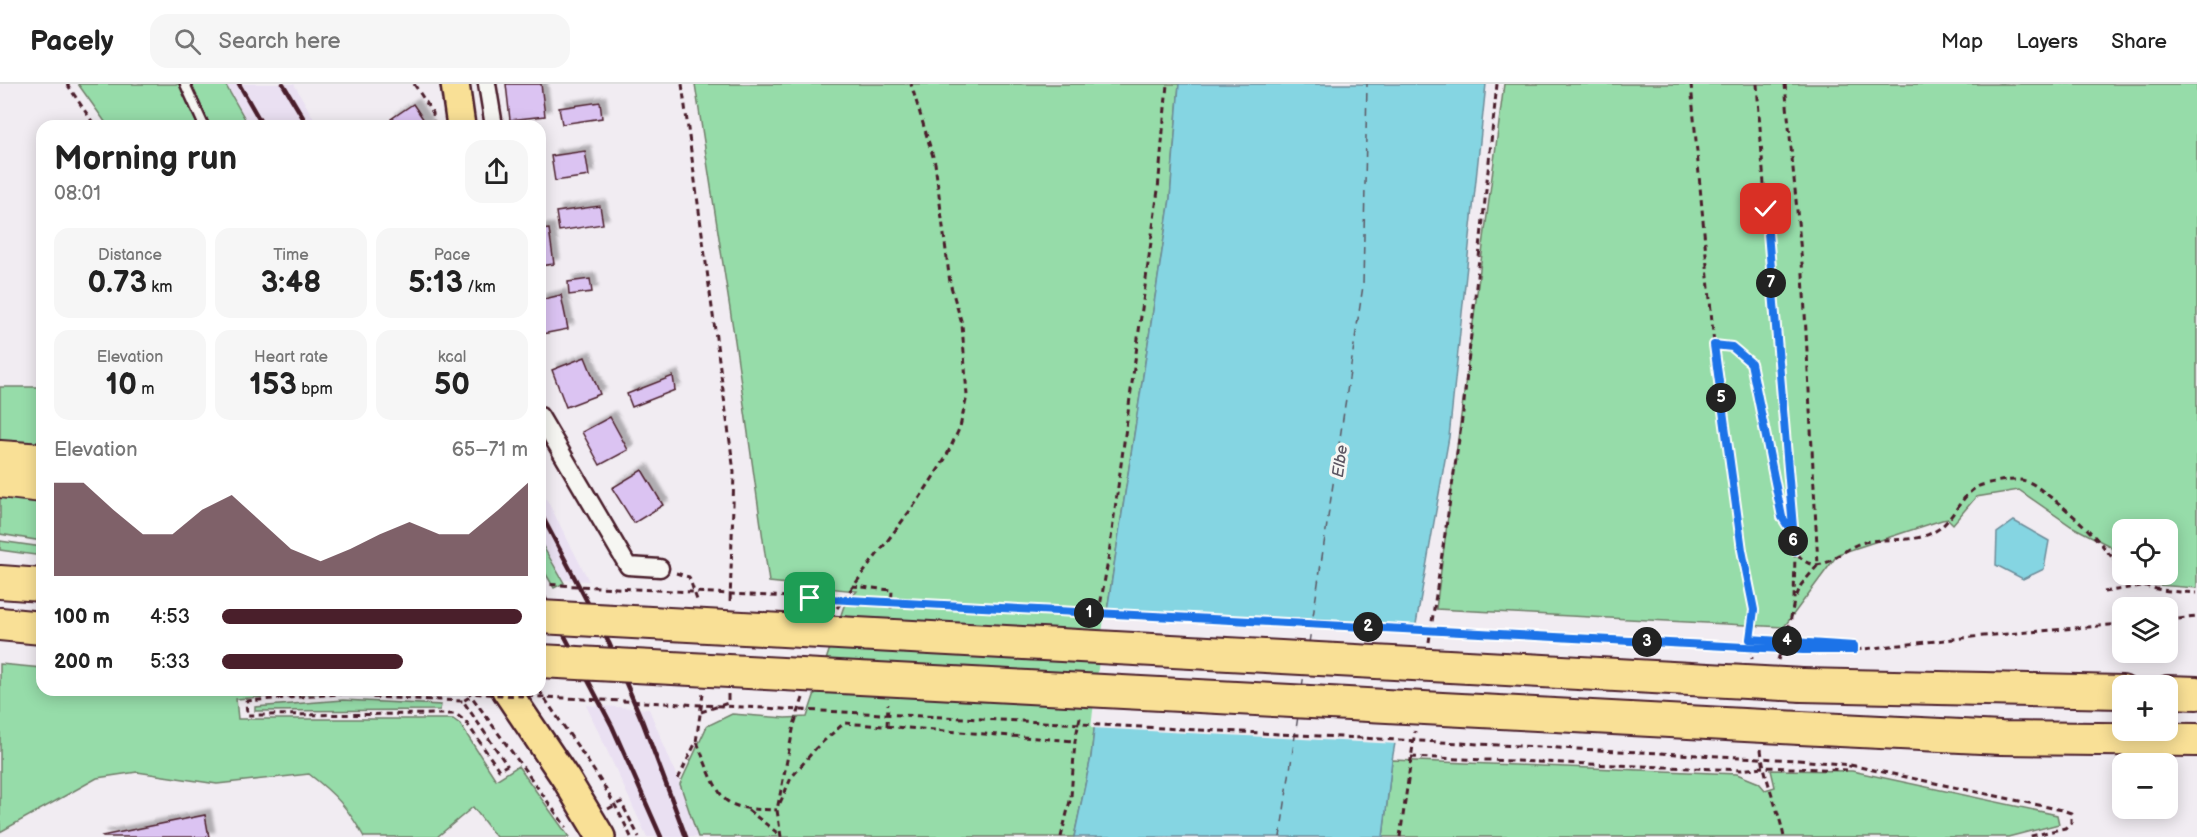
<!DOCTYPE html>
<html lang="en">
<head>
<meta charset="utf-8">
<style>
	:root { --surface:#fff; --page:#f6f6f6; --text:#222; --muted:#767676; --line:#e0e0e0; --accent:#4a1f2b }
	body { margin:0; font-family:"Balsamiq Sans",sans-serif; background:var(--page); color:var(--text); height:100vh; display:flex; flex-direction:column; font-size:22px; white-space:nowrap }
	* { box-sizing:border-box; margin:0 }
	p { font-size:20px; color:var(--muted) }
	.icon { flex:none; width:33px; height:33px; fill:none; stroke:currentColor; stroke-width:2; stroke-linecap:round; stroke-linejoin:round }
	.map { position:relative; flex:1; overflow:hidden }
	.details { position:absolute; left:36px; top:36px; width:510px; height:576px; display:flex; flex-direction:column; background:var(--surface); border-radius:18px; box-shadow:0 3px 15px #0003 }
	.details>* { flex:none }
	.fabs { position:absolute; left:2112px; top:435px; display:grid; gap:12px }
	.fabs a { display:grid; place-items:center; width:66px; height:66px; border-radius:12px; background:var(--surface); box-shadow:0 3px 15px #0003; font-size:30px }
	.pin { position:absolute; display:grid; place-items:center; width:51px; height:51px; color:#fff; margin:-26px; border-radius:12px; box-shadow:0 3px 9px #0006 }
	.km { position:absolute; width:30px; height:30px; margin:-15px; border-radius:50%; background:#222; color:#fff; font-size:16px; line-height:30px; text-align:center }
	.round { display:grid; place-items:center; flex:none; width:63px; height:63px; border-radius:18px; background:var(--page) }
	.headline { display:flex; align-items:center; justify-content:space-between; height:102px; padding:0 18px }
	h1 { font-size:33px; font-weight:700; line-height:45px }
	.metrics { display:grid; grid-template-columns:repeat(3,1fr); gap:9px; height:102px; padding:6px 18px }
	.metrics div { display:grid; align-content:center; border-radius:15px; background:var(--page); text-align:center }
	.metrics b { font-size:30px; font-weight:700 }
	.metrics small { font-size:16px; font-weight:400 }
	.metrics p { font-size:16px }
	.chart { height:168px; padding:12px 18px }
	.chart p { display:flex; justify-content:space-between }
	.chart svg { width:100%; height:108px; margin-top:6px; fill:var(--accent); opacity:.7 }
	ul { padding:0 18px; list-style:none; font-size:20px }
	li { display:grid; grid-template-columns:96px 72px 1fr; align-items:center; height:45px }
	li i { height:15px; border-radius:8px; background:var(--accent) }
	header { display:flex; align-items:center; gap:36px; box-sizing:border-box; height:84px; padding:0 30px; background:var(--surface); border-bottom:2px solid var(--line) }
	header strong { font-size:28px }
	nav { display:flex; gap:33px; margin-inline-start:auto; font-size:21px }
	.search { width:420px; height:54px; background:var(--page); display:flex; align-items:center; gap:15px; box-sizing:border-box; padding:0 21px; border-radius:18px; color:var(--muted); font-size:22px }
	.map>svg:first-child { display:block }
</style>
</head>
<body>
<header>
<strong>Pacely</strong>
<div class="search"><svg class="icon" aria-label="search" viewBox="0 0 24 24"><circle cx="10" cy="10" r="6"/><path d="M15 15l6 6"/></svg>Search here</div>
<nav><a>Map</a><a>Layers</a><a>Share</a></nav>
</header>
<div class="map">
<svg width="2197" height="753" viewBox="0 0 2197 753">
	<defs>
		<filter id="shadow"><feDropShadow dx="5.5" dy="-5.5" stdDeviation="1.5" flood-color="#0004"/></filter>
	</defs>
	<rect width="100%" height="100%" fill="#f1ecf2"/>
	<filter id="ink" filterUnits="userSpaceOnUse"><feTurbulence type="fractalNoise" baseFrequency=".0167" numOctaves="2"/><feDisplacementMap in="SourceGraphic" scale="12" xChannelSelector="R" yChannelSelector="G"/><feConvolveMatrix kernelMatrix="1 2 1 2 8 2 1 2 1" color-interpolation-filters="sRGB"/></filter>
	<g filter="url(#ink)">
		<!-- built -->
		<path fill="#eae0f2" d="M 225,0 L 294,0 L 318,42 L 249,42 Z
			M 540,405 L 548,418 L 589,497 L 540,495 Z
			M 586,621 L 649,625 L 680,700 L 698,753 L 647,753 Z"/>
		<!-- green -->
		<path fill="#96dca9" stroke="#707e6a" stroke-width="1.5" d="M 78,0 L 179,0 L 198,42 L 108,42 Z
			M 190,0 L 225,0 L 249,42 L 210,42 Z
			M 695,0 L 1179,0 L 1170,115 L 1108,521 L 1091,673 L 1074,753 L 698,753 L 680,700 L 707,642 L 732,630 L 785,634 L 807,633 L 844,522 L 857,507 L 769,498 L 735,257 Z
			M 1504,0 L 2197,0 L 2197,504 L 2129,499 L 2125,491 L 2168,490 L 2168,446 L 2122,446 L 2122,486 L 2110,462 L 2071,442 L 2019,406 L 1976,413 L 1953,440 L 1948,435 L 1942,436 L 1838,470 L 1784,543 L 1436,525 Z
			M 0,303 L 42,303 L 42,364 L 0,361 Z
			M 0,408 L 42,416 L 42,457 L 0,450 Z
			M 0,457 L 42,463 L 42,472 L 0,466 Z
			M 540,457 L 564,499 L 554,504 L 540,480 Z
			M 0,580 L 42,584 L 42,606 L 334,606 L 334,608 L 236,615 L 238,635 L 453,635 L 460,640 L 496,696 L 518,682 L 569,753 L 496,753 L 473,723 L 437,753 L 364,753 C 348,724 335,710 309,690 L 217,700 L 137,688 L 97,694 L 0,748 Z
			M 343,616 L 441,621 L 440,626 L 255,627 L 255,623 Z
			M 1392,676 L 1737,690 L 1759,699 L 1765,706 L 1775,703 L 1771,686 L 1852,687 L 2057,731 L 2059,740 L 2008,753 L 1383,753 Z"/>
		<!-- water -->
		<path fill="#85d5e2" stroke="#6d8c99" stroke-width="1.5" d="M 1179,0 L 1486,0 L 1449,353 L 1392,676 L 1383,753 L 1074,753 L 1091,673 L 1108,521 L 1170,115 Z
			M 2014,437 L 2049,457 L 2044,485 L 2023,495 L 1996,481 L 1997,449 Z"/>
		<!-- pier -->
		<path fill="#f1ecf2" d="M 1105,525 L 1419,541 L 1398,660 L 1091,644 Z"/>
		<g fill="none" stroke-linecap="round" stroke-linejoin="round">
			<!-- ferry -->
			<path stroke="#5c5662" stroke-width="1.5" stroke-dasharray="8 6" stroke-linecap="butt" d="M 1309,559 L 1363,202 L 1367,0
				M 1302,603 L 1304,590
				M 1280,753 L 1298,632"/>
		</g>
		<!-- building -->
		<path fill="#dbc3f2" stroke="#4a1f2b" stroke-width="1.5" filter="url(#shadow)" d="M 506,0 L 541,0 L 545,32 L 510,36 Z
			M 600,18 L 602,34 L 562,40 L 559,24 Z
			M 413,20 L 428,42 L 396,42 L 391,35 Z
			M 585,67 L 589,92 L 555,97 L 551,72 Z
			M 600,122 L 603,140 L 559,147 L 556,128 Z
			M 549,145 L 554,180 L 540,182 L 540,146 Z
			M 590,195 L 592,208 L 569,211 L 568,198 Z
			M 561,211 L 568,245 L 542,250 L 540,216 Z
			M 585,273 L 600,310 L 566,323 L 552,286 Z
			M 673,292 L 675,306 L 632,323 L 627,310 Z
			M 610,333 L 628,366 L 600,381 L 582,348 Z
			M 642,386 L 663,421 L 634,439 L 612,404 Z
			M 205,731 L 209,753 L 103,753 L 102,752 Z"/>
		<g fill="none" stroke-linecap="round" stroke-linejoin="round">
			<!-- service casing -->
			<g stroke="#4a1f2b" stroke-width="13">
				<path id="service" d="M 185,0 L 204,42"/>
			</g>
			<!-- minor casing -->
			<g stroke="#4a1f2b" stroke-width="21">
				<path id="minor" d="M 487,0 L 494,42
					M 540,332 L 628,482 L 660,484"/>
			</g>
			<!-- primary casing -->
			<g stroke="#4a1f2b" stroke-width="32">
				<path id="primary" d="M 455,0 L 461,42
					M 506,606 L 566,695 L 601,753"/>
			</g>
			<!-- motorway casing -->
			<g stroke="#4a1f2b" stroke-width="36">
				<path id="motorway" d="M 0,373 L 42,376
					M 0,397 L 42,402
					M 0,498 L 42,501
					M 0,540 L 42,544
					M 1802,601 L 2122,608
					M 2168,608 L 2197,609
					M 1800,644 L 2001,654 L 2197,656"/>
			</g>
			<!-- path -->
			<path stroke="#4a1f2b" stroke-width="3" stroke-dasharray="6 4.5" stroke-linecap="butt" d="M 67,0 L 95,42
				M 414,0 L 433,29 L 434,42
				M 682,0 L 734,388 L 730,520
				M 1691,0 L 1714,261 L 1742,466 L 1754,526 L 1750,555 L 1752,575
				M 1757,0 L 1770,187 L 1794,453
				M 1785,0 L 1803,190 L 1818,481 L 1801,501 L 1795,516
				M 1714,261 L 1732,263 L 1751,279 L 1782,433 C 1785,438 1790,443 1791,448 C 1795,461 1794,472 1808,479 C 1828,487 1843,464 1861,459 C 1886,452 1914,461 1937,446 C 1953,436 1960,413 1977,403 C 1986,398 2016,394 2026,397 C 2035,400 2042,407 2049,412 C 2078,433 2101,458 2122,486
				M 540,443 L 542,442
				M 676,489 L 689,493 L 697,516
				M 2126,490 C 2146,508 2172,507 2197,509
				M 852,502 L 892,506 L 891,527
				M 2104,508 L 2141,502
				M 837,524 L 921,412 L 945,375 L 960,343 L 967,312 L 962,240 L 950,199 L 935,79 L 911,0
				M 2168,536 L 2197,533
				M 1097,539 L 1108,477 L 1158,106 L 1167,0
				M 1750,555 L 1854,562 L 1855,566
				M 1429,558 L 1463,328 L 1497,0
				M 1803,566 L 1855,566 L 1972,553 L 2122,540
				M 1778,576 L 1790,539 L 1794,517 L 1795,468
				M 356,606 L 340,610 L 246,617 L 247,631 L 456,630 L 466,638 L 499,686 L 507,681 L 463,617 L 471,612
				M 369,606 L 369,613 L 463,617
				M 406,606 L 444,608
				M 467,606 L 566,743
				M 539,606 C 572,656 606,698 631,753
				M 701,628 L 728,619 L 728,610
				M 887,642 L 888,620
				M 697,658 C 703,673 715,708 727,717 C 741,727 761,725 777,726
				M 1761,665 C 1764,695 1778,723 1784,753
				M 1411,673 L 1742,686 L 1763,683 L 1849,686 L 1850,681
				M 1798,676 L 1850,681 L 2062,726 L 2071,729 L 2071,739 L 2065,744 L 2027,753
				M 678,695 L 696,658 L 703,610
				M 780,719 L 791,694 L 816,664 L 844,639 L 1075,657
				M 608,725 L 621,718 L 639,753
				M 748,726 L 780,751
				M 781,753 L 777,726 L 794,641 L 803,614
				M 1061,753 L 1071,713 L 1075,657 L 1081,629
				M 1400,753 L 1415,647"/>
			<!-- service -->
			<use href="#service" stroke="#f6f6f2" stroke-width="8"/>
			<!-- minor -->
			<use href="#minor" stroke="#f6f6f2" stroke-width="16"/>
			<!-- primary -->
			<use href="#primary" stroke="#f9e096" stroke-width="27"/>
			<!-- motorway -->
			<use href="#motorway" stroke="#f9e096" stroke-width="32"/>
			<!-- rail -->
			<path stroke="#4a1f2b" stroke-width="4.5" d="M 239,0 L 263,42
				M 283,0 L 308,42
				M 540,428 L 609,559 L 643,639 L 686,753
				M 540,505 L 612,642 L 661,753"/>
			<!-- motorway-bridge casing -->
			<g stroke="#4a1f2b" stroke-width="36" stroke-linecap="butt">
				<path id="motorway-bridge" d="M 540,533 L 1802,601
					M 540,577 L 1800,644"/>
			</g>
			<!-- path-bridge -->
			<path stroke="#4a1f2b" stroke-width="3" stroke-dasharray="6 4.5" stroke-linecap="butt" d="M 540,500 L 1803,566
				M 444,608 L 1798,676"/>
			<!-- motorway-bridge -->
			<use href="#motorway-bridge" stroke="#f9e096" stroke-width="32"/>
		</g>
	</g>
	<g fill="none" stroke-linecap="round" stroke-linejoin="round" filter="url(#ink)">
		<!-- route casing -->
		<g stroke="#fff" stroke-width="12">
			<path id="route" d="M 810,514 L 1803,566 L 1854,566 L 1854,562 L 1750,555 L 1754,526 L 1742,466 L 1714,261 L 1732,263 L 1751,279 L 1782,433 L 1791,447 L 1795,467 L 1766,125"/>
		</g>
		<!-- route -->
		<use href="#route" stroke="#1a73e8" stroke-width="8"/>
	</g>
	<g text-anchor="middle" stroke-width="6" stroke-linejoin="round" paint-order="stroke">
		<!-- water labels -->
		<g font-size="16" font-style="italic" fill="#5c5662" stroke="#f6f6f2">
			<text transform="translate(1339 377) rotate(-82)" y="6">Elbe</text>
		</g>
	</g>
</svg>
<div class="fabs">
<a><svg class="icon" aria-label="locate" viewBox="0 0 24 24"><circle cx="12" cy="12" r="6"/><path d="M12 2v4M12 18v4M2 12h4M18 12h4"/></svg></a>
<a><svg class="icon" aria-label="layers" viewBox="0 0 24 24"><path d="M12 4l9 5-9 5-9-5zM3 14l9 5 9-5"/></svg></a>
<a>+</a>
<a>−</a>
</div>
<div class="pin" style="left:810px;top:514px;background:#1e9e55"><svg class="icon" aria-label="arrive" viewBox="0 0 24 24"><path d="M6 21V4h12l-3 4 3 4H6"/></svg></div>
<div class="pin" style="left:1766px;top:125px;background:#d93025"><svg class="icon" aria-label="check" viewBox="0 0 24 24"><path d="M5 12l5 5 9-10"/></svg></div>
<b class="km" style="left:1089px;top:529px">1</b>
<b class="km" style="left:1368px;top:543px">2</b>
<b class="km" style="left:1647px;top:558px">3</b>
<b class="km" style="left:1787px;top:557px">4</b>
<b class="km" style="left:1721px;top:314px">5</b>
<b class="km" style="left:1793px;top:457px">6</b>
<b class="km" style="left:1771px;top:199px">7</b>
<section class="details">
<div class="headline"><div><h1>Morning run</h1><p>08:01</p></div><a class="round"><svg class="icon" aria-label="share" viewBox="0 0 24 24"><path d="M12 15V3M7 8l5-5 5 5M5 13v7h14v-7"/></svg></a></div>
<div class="metrics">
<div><p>Distance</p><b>0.73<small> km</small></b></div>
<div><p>Time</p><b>3:48</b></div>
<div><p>Pace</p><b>5:13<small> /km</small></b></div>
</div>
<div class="metrics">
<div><p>Elevation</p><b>10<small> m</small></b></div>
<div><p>Heart rate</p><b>153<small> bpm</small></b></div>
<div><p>kcal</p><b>50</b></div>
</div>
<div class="chart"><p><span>Elevation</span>65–71 m</p>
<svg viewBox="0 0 160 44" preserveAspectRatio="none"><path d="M0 44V6L10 6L20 17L30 27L40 27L50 17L60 11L70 22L80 33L90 38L100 33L110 27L120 22L130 27L140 27L150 17L160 6V44z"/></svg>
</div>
<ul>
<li><b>100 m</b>4:53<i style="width:98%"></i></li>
<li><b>200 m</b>5:33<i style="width:59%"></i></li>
</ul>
</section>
</div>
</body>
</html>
